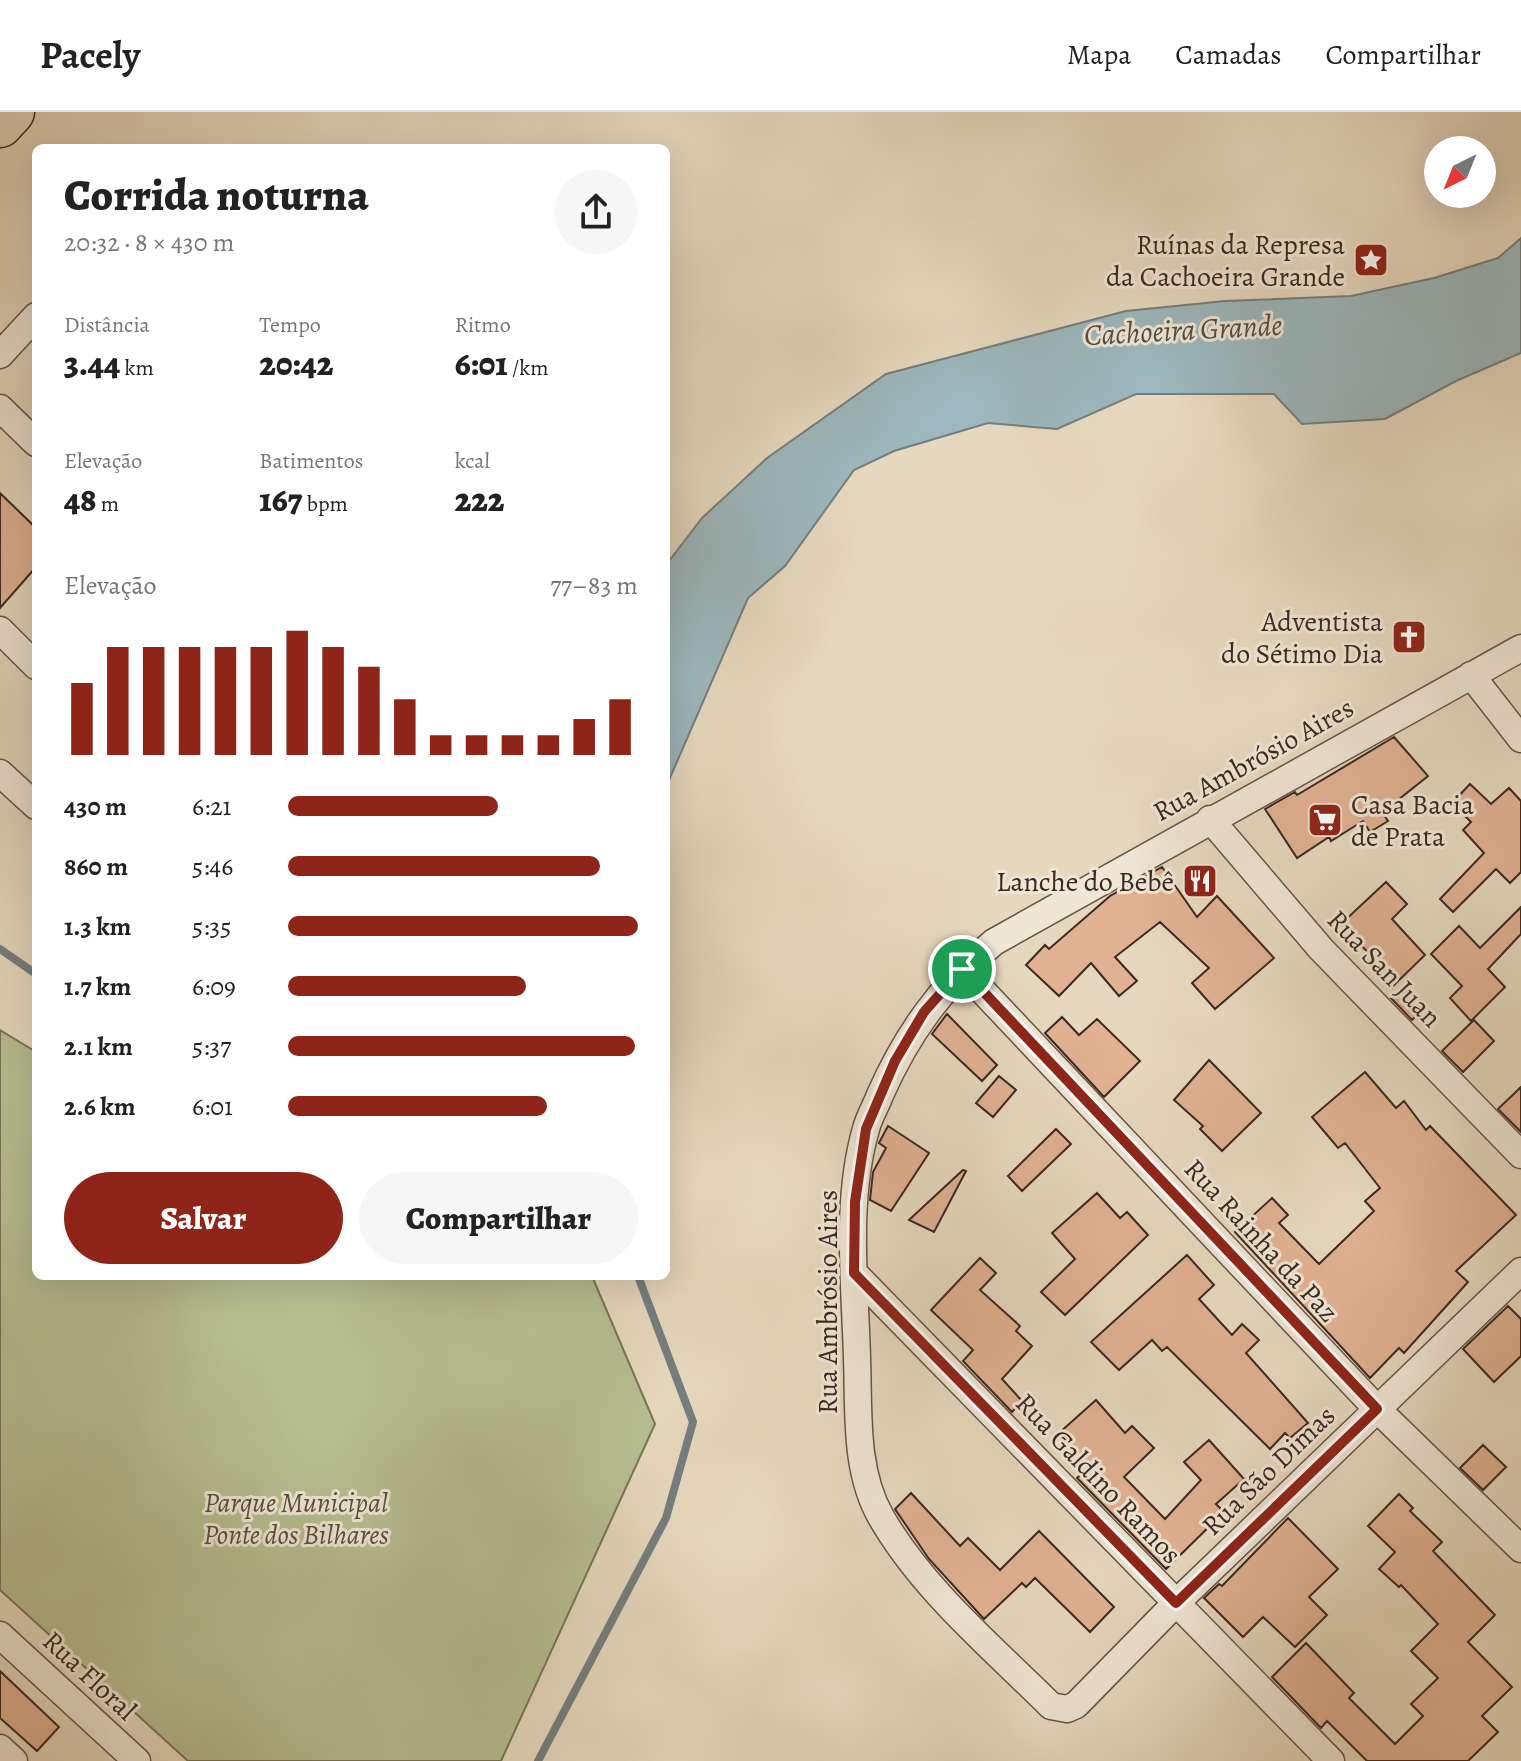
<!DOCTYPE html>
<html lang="pt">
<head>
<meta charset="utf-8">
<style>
	:root { --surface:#fff; --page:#f6f6f6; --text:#222; --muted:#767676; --line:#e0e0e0; --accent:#8f2418 }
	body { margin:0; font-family:Alegreya,serif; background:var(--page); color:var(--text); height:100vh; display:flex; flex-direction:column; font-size:30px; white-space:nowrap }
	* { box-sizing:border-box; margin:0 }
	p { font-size:26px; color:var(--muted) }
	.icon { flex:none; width:44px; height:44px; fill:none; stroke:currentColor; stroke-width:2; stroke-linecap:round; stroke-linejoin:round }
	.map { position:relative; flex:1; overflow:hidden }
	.details { position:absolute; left:32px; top:32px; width:638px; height:1136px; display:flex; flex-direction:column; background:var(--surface); border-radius:12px; box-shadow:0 8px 32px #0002 }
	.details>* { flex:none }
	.needle { width:52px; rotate:223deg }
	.fabs { position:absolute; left:1424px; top:24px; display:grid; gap:16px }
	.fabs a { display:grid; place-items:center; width:72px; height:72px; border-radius:50%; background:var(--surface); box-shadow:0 8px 32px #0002; font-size:40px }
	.pin { position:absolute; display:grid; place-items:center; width:68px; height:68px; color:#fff; margin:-34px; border:4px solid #fff; border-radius:50%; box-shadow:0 2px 8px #0007 }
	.round { display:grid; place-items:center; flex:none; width:84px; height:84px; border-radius:42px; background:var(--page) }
	.overview { display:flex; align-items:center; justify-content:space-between; height:136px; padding:0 32px }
	h1 { font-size:44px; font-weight:800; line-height:60px }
	.figures { display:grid; grid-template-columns:repeat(3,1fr); gap:12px; height:136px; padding:8px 32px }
	.figures div { display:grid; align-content:center }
	.figures b { font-size:34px; font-weight:800 }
	.figures small { font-size:22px; font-weight:400 }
	.figures p { font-size:22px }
	.chart { height:224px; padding:16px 32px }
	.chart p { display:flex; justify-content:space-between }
	.chart svg { width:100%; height:144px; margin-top:8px; stroke:var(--accent); stroke-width:6 }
	.action { display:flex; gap:16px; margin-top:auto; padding:16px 32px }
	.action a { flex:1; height:92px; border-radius:48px; background:var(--accent); color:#fff; font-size:32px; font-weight:800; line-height:92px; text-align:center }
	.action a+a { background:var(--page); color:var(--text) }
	ul { padding:0 32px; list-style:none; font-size:26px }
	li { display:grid; grid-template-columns:128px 96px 1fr; align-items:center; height:60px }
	li i { height:20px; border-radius:10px; background:var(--accent) }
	header { display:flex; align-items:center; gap:48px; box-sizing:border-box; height:112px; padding:0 40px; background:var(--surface); border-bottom:2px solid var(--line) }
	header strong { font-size:38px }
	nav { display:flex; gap:44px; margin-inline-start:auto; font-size:28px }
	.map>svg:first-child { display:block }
</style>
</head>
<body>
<header>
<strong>Pacely</strong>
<nav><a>Mapa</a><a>Camadas</a><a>Compartilhar</a></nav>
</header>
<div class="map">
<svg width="1521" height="1649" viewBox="0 0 1521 1649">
	<rect width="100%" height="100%" fill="#e6d8be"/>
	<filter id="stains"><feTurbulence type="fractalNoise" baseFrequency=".0025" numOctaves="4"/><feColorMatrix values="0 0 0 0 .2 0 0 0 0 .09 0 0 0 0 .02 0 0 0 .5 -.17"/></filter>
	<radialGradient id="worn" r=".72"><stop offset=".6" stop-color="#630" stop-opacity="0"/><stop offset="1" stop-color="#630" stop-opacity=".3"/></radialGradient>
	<!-- green -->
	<path fill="#b6be91" stroke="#787459" stroke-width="2" d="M 0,918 L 36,940 L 36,1164 L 592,1164 L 655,1312 L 501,1649 L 188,1649 L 0,1478 Z"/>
	<!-- water -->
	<path fill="#9cb7bd" stroke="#757e7f" stroke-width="2" d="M 1521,126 L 1521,241 L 1456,269 L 1385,307 L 1302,312 L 1274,282 L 1136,282 L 1057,317 L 988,311 L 894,339 L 854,358 L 785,454 L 748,486 L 666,675 L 666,453 L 702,406 L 767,346 L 886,262 L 1126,199 L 1225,189 L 1351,184 L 1434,166 L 1498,146 Z"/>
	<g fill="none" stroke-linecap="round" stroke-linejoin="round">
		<!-- stream -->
		<path stroke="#757e7f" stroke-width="8" d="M 0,837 L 36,862
			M 538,1649 L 666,1406 L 693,1310 L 638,1164"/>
	</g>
	<!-- building -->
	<path fill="#e1b192" stroke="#3a2921" stroke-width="2" d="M 0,381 L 36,416 L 36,455 L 0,496 Z
		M 1394,625 L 1428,664 L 1398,688 L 1401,692 L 1384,703 L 1388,709 L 1370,720 L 1363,709 L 1331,729 L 1329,725 L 1297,746 L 1265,697 L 1295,680 L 1297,683 Z
		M 1470,672 L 1491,692 L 1509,676 L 1521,689 L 1521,760 L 1510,771 L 1496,757 L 1453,800 L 1440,787 L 1484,741 L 1463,718 L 1471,710 L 1452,691 Z
		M 1162,755 L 1197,805 L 1217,784 L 1274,846 L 1215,897 L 1192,871 L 1209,856 L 1160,810 L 1115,845 L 1137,869 L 1119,884 L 1091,851 L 1059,884 L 1026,853 L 1045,833 L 1049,837 L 1110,784 Z
		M 1386,770 L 1407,792 L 1392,807 L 1425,843 L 1392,875 L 1372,854 L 1376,849 L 1341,812 Z
		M 1521,795 L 1521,822 L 1488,857 L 1505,875 L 1471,909 L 1450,886 L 1462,874 L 1431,842 L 1459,814 L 1480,836 Z
		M 1405,873 L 1426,894 L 1412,908 L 1391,886 Z
		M 947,902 L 997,953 L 982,969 L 932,922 Z
		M 1062,905 L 1079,923 L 1097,907 L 1140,949 L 1104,985 L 1045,921 Z
		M 1474,908 L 1494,929 L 1463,960 L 1442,939 Z
		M 1209,948 L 1261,1001 L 1222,1039 L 1200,1017 L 1203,1014 L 1174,988 Z
		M 1365,960 L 1396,996 L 1404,989 L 1426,1018 L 1430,1014 L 1516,1103 L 1456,1159 L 1468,1170 L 1404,1241 L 1399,1236 L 1370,1266 L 1235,1120 L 1272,1086 L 1288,1103 L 1279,1111 L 1319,1152 L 1374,1099 L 1365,1089 L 1380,1076 L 1345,1031 L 1338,1036 L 1312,1005 Z
		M 999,964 L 1016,978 L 993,1005 L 976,991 Z
		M 1521,975 L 1521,1020 L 1498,997 Z
		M 888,1014 L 929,1041 L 891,1099 L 870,1088 L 873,1060 L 886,1036 L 879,1031 Z
		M 1056,1017 L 1071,1032 L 1022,1079 L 1008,1064 Z
		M 963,1058 L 966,1059 L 934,1120 L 909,1108 Z
		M 1097,1081 L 1120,1106 L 1127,1100 L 1148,1123 L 1065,1203 L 1041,1180 L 1075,1147 L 1052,1121 Z
		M 1187,1143 L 1214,1173 L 1199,1187 L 1232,1223 L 1242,1212 L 1259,1228 L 1246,1241 L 1308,1311 L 1290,1326 L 1285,1321 L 1270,1337 L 1167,1235 L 1162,1239 L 1152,1228 L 1119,1258 L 1091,1230 Z
		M 980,1146 L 996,1161 L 980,1178 L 1020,1214 L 1016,1219 L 1032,1234 L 1002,1267 L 1022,1289 L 1012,1300 L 963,1249 L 973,1238 L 931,1198 Z
		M 1508,1194 L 1521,1207 L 1521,1244 L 1494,1270 L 1463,1237 Z
		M 1096,1288 L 1125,1321 L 1132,1314 L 1154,1336 L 1124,1365 L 1165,1407 L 1201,1368 L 1184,1350 L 1209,1328 L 1244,1367 L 1216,1392 L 1224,1400 L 1166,1457 L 1077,1366 L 1089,1355 L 1059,1321 Z
		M 1483,1333 L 1506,1355 L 1483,1378 L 1460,1356 Z
		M 911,1381 L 960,1434 L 968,1426 L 1000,1458 L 1039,1419 L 1114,1495 L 1090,1520 L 1035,1466 L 1026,1475 L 1022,1471 L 984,1507 L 929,1447 L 895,1397 Z
		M 1399,1382 L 1413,1396 L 1410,1399 L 1442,1430 L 1433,1439 L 1495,1503 L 1468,1530 L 1512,1575 L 1482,1604 L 1498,1620 L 1468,1649 L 1367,1649 L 1327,1609 L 1321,1616 L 1272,1565 L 1306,1531 L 1354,1581 L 1349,1586 L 1395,1632 L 1423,1604 L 1411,1592 L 1438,1566 L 1411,1539 L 1438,1512 L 1401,1473 L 1399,1475 L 1379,1457 L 1395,1440 L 1368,1414 Z
		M 1288,1406 L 1338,1457 L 1309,1485 L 1327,1503 L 1295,1535 L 1263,1505 L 1243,1525 L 1204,1486 L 1219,1472 L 1222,1474 Z
		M 0,1559 L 59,1615 L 37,1639 L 0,1606 Z"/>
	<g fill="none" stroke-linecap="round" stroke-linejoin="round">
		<!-- street casing -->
		<g stroke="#655548" stroke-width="29">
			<path id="street" d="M 0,243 L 36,204
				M 0,296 L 36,331
				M 0,518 L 36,554
				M 1521,536 L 994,830 C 942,873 907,922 880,983 C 876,994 869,1005 866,1017 C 845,1089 855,1171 857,1246 C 859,1298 854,1358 881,1405 C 923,1478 992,1535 1051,1594 L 1067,1597 L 1076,1593 L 1176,1491 L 1521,1159
				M 1471,563 L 1521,627
				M 0,661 L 36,694
				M 1210,707 L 1321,837 L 1521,1043
				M 962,857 L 1377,1297 L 1521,1437
				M 854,1161 L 1331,1649
				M 0,1523 L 137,1649
				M 0,1636 L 14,1649"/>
		</g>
		<!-- highway casing -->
		<g stroke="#3a2921" stroke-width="47">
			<path id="highway" d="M 0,13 L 12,0"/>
		</g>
		<!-- street -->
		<use href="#street" stroke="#efe6d5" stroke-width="26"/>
		<!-- highway -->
		<use href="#highway" stroke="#e6d8be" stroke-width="44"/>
	</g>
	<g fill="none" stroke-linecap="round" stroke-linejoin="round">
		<!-- route casing -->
		<g stroke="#fff" stroke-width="16">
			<path id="route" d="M 962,857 L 1377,1297 L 1176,1491 L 854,1161 L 855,1090 L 866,1017 L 895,949 L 924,900 Z"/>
		</g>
		<!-- route -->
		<use href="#route" stroke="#8f2418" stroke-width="10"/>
	</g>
	<!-- icons -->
	<defs>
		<g id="sight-square" transform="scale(1.8)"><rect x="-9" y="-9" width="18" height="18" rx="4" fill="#8f2418" stroke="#efe6d5"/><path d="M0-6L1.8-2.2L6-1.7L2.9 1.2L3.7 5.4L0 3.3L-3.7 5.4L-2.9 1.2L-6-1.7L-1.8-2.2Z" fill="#fff"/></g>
		<g id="church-square" transform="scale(1.8)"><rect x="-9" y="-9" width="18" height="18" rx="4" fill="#8f2418" stroke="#efe6d5"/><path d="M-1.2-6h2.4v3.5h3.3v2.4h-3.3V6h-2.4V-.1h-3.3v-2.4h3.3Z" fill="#fff"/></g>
		<g id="supermarket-square" transform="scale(1.8)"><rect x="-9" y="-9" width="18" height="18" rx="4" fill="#8f2418" stroke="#efe6d5"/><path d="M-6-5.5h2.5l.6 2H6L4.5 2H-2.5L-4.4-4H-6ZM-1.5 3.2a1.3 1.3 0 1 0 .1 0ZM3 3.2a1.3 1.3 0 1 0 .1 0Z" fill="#fff"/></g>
		<g id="restaurant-square" transform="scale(1.8)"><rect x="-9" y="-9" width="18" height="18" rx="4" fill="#8f2418" stroke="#efe6d5"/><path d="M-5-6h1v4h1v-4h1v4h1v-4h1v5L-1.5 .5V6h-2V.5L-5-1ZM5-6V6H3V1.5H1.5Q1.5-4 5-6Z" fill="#fff"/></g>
	</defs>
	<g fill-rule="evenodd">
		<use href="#sight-square" x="1371" y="148"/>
		<use href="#church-square" x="1409" y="525"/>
		<use href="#supermarket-square" x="1325" y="708"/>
		<use href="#restaurant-square" x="1200" y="769"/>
	</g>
	<g text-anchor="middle" stroke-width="6" stroke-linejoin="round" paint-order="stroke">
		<!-- poi labels -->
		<g font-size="28" fill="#3a2921" stroke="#efe6d5" text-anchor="end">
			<text x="1345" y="142">Ruínas da Represa<tspan x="1345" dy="32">da Cachoeira Grande</tspan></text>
			<text x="1383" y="519">Adventista<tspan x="1383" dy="32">do Sétimo Dia</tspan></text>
			<text x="1351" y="702" text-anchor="start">Casa Bacia<tspan x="1351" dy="32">de Prata</tspan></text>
			<text x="1174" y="779">Lanche do Bebê</text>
		</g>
		<!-- street labels -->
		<g font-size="28" fill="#3a2921" stroke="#efe6d5">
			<text transform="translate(1253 647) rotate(-29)" y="10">Rua Ambrósio Aires</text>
			<text transform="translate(1385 856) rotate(46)" y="10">Rua San Juan</text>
			<text transform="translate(1262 1128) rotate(47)" y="10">Rua Rainha da Paz</text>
			<text transform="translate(827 1190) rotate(-90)" y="10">Rua Ambrósio Aires</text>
			<text transform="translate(1268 1358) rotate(-44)" y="10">Rua São Dimas</text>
			<text transform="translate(1099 1366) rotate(46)" y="10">Rua Galdino Ramos</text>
			<text transform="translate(90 1563) rotate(43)" y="10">Rua Floral</text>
		</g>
		<!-- park labels -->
		<g font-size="28" font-style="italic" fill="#594e3d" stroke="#efe6d5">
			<text x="296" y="1400">Parque Municipal<tspan x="296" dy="32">Ponte dos Bilhares</tspan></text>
		</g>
		<!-- water labels -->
		<g font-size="30" font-style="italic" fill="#524c48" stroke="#efe6d5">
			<text transform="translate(1183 218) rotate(-3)" y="10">Cachoeira Grande</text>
		</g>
	</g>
	<rect width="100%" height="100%" filter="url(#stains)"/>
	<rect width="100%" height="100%" fill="url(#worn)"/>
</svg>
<div class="fabs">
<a><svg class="needle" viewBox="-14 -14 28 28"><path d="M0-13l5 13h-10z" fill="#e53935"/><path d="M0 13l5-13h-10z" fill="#767676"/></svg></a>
</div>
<div class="pin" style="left:962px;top:857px;background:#1e9e55"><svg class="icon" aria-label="arrive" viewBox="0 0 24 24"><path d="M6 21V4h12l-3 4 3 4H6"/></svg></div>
<section class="details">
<div class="overview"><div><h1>Corrida noturna</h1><p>20:32 · 8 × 430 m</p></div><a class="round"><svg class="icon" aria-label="share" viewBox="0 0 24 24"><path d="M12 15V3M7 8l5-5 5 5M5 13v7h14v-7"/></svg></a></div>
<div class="figures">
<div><p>Distância</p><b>3.44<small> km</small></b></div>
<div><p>Tempo</p><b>20:42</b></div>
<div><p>Ritmo</p><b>6:01<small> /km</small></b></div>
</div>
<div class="figures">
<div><p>Elevação</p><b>48<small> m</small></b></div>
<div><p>Batimentos</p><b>167<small> bpm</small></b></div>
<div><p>kcal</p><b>222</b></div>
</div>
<div class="chart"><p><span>Elevação</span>77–83 m</p>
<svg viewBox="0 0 160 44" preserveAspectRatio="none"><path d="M5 44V22M15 44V11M25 44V11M35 44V11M45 44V11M55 44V11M65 44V6M75 44V11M85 44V17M95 44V27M105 44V38M115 44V38M125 44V38M135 44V38M145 44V33M155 44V27"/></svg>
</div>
<ul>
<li><b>430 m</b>6:21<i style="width:60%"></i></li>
<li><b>860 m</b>5:46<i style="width:89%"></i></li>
<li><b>1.3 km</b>5:35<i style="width:100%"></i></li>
<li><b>1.7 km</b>6:09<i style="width:68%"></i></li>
<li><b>2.1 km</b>5:37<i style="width:99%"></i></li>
<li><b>2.6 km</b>6:01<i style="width:74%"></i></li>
</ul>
<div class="action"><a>Salvar</a><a>Compartilhar</a></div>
</section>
</div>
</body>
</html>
